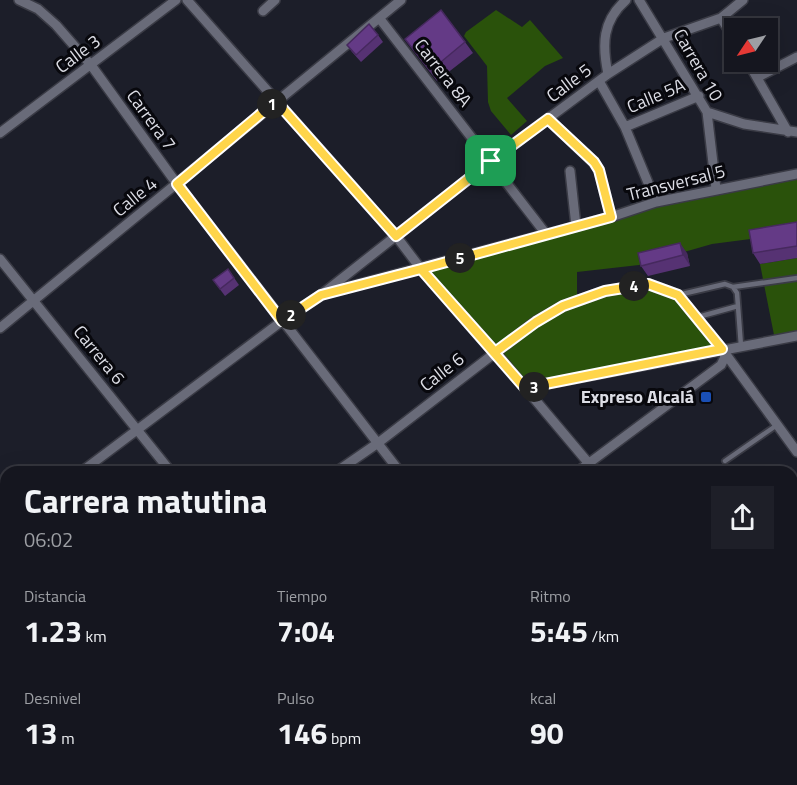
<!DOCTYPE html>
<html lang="es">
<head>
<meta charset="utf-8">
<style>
	:root { --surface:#15161f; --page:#1e1f28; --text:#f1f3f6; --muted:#9d9fa4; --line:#34353d }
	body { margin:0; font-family:"Titillium Web",sans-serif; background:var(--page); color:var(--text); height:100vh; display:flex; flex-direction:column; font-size:22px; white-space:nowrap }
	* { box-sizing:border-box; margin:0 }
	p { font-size:20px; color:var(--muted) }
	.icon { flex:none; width:33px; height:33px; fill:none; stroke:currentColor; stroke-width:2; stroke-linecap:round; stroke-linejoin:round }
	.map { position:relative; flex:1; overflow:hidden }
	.details { position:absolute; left:0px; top:466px; width:798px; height:320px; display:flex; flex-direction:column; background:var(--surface); border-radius:18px 18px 0 0; box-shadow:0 6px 24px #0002,0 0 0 2px var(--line) }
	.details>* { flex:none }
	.needle { width:39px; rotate:235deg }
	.buttons { position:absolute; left:724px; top:18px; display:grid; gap:12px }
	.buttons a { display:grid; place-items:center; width:54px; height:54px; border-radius:0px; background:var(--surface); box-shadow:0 6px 24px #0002,0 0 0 2px var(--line); font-size:30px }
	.pin { position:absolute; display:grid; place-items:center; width:51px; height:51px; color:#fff; margin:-26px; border-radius:12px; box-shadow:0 3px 9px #0006 }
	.km { position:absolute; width:30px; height:30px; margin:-15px; border-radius:50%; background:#222; color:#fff; font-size:16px; line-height:30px; text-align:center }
	.round { display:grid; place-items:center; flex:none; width:63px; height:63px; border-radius:0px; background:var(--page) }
	.overview { display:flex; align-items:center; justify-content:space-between; height:102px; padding:0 24px }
	h1 { font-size:33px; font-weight:700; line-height:45px }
	.figures { display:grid; grid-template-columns:repeat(3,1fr); gap:9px; height:102px; padding:6px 24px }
	.figures div { display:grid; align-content:center }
	.figures b { font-size:30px; font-weight:700 }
	.figures small { font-size:16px; font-weight:400 }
	.figures p { font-size:16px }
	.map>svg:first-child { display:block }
</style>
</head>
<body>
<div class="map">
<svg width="797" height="785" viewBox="0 0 797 785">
	<rect width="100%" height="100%" fill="#1c1e29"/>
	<!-- green -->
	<path fill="#2a520b" d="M 496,10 L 522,27 L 530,20 L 563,58 L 545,66 L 507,98 L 527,121 L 511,135 L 491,111 L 488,102 L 487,66 L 464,36 L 466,32 Z
		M 797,174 L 797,233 L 712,244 L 639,265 L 577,272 L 577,300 L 648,284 L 678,295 L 722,349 L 525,388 L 425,268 L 656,202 Z
		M 797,258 L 797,335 L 775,340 L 760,264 Z"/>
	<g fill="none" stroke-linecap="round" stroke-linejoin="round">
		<!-- lane casing -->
		<g stroke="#3a3b45" stroke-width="8">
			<path id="lane" d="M 733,287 L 797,278
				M 678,295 L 725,284 L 733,287 L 737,293 L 741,346
				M 698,317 L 738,306
				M 725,461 L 777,425"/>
		</g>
		<!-- street casing -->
		<g stroke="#3a3b45" stroke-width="12">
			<path id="street" d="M 19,0 L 38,9 L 56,25 L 91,65 L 177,184 L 400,472
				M 187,0 L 396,236 L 421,269 L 495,352 L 596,472
				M 639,0 L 707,112 L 716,189
				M 263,11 L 275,0
				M 721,18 L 735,40
				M 380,19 L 546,234
				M 748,62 L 788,132
				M 608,74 C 602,45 602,21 626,0
				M 758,77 L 797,57
				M 599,81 L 625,127 L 656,202
				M 707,112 L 744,124 L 797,132
				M 548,119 L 593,162 L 599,170 L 611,217
				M 625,127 L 699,96
				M 0,133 L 176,0
				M 570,171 L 576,226
				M 0,259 L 171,472
				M 326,293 L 611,217 L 656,202 L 797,174
				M 0,328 L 401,0
				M 525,388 L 797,336
				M 81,472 L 282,321 L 321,295 L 491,161 L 608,74 L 664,38 L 721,18 L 743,0
				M 336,472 L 378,443 L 535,322 L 563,306 L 605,291 L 648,284 L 678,295 L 722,349 L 797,452
				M 577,472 L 721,365 L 725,357 L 723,351
				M 792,551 L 797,547
				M 792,707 L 797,714
				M 0,727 L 6,723
				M 422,780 L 427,785
				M 630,780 L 634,785
				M 175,785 L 181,780
				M 475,785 L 482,780"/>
		</g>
		<!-- secondary casing -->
		<g stroke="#3a3b45" stroke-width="16">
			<path id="secondary" d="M 0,526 L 6,534
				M 0,758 L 6,766
				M 16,780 L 20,785
				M 201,780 L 205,785"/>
		</g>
		<!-- lane -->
		<use href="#lane" stroke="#696b79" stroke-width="4.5"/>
		<!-- street -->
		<use href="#street" stroke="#696b79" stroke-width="9"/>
		<!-- secondary -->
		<use href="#secondary" stroke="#696b79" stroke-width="14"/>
	</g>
	<!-- wall -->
	<path fill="#563273" d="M 378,35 L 383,42 L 361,62 L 352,52 L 347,45 Z
		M 405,39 L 465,42 L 473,53 L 437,81 Z
		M 797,222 L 797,258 L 760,264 L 753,253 Z
		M 687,253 L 690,266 L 648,276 L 641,266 Z
		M 228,269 L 239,285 L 225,296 L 213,280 Z"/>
	<!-- shaded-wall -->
	<path fill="#46295e" d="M 680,243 L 687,253 L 690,266 L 683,255 Z"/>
	<!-- building -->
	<path fill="#643a86" stroke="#46295e" stroke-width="1.5" d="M 441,10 L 465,42 L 430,71 L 405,39 Z
		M 369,24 L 378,35 L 356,55 L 347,45 Z
		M 797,222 L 797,246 L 753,253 L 749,230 Z
		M 680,243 L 683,255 L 641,266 L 638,253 Z
		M 228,269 L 234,278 L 220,289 L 213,280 Z
		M 538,780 L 566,780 L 570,785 L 531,785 Z
		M 513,781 L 515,785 L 507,785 Z"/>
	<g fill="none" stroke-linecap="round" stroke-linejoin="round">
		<!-- route casing -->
		<g stroke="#fff" stroke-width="12">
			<path id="route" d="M 491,161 L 396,236 L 276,101 L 177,184 L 282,321 L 321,295 L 421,269 L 525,388 L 722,349 L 678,295 L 648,284 L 605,291 L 563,306 L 536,322 L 495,352 L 421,269 L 611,217 L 599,170 L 594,162 L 548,119 L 491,161"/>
		</g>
		<!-- route -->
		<use href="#route" stroke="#ffd54a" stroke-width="8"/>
	</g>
	<!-- markers -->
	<rect fill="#1a4fb4" stroke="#08080d" stroke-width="2" x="700" y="391" width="12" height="12" rx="3"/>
	<g text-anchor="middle" stroke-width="6" stroke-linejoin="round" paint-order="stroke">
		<!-- street labels -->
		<g font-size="18" fill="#dcdde5" stroke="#08080d">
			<text transform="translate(78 54) rotate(-37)" y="6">Calle 3</text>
			<text transform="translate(698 65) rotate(60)" y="6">Carrera 10</text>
			<text transform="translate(443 73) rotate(52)" y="6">Carrera 8A</text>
			<text transform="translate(569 83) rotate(-37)" y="6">Calle 5</text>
			<text transform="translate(656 96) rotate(-23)" y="6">Calle 5A</text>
			<text transform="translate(151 120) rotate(54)" y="6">Carrera 7</text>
			<text transform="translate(676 183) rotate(-14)" y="6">Transversal 5</text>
			<text transform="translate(135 197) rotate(-39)" y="6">Calle 4</text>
			<text transform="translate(99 355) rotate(51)" y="6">Carrera 6</text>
			<text transform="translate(442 372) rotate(-38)" y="6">Calle 6</text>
		</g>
		<!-- poi labels -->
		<g font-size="18" font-weight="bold" fill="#dcdde5" stroke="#08080d" text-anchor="end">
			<text x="694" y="403">Expreso Alcalá</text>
		</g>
	</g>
</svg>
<div class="buttons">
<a><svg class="needle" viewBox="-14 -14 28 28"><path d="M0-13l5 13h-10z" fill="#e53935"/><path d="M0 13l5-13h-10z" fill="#9d9fa4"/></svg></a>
</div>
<div class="pin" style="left:491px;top:161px;background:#1e9e55"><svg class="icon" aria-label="arrive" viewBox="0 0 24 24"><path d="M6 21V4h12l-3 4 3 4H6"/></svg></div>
<b class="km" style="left:272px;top:104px">1</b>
<b class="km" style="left:291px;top:315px">2</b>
<b class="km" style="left:534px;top:387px">3</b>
<b class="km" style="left:634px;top:286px">4</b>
<b class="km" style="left:460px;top:258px">5</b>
<section class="details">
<div class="overview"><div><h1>Carrera matutina</h1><p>06:02</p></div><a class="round"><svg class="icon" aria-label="share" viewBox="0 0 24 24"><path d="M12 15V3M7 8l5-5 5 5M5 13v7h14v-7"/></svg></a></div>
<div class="figures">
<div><p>Distancia</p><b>1.23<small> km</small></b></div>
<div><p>Tiempo</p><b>7:04</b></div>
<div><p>Ritmo</p><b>5:45<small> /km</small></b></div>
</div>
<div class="figures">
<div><p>Desnivel</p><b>13<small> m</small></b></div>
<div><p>Pulso</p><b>146<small> bpm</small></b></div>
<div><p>kcal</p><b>90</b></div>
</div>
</section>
</div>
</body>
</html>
